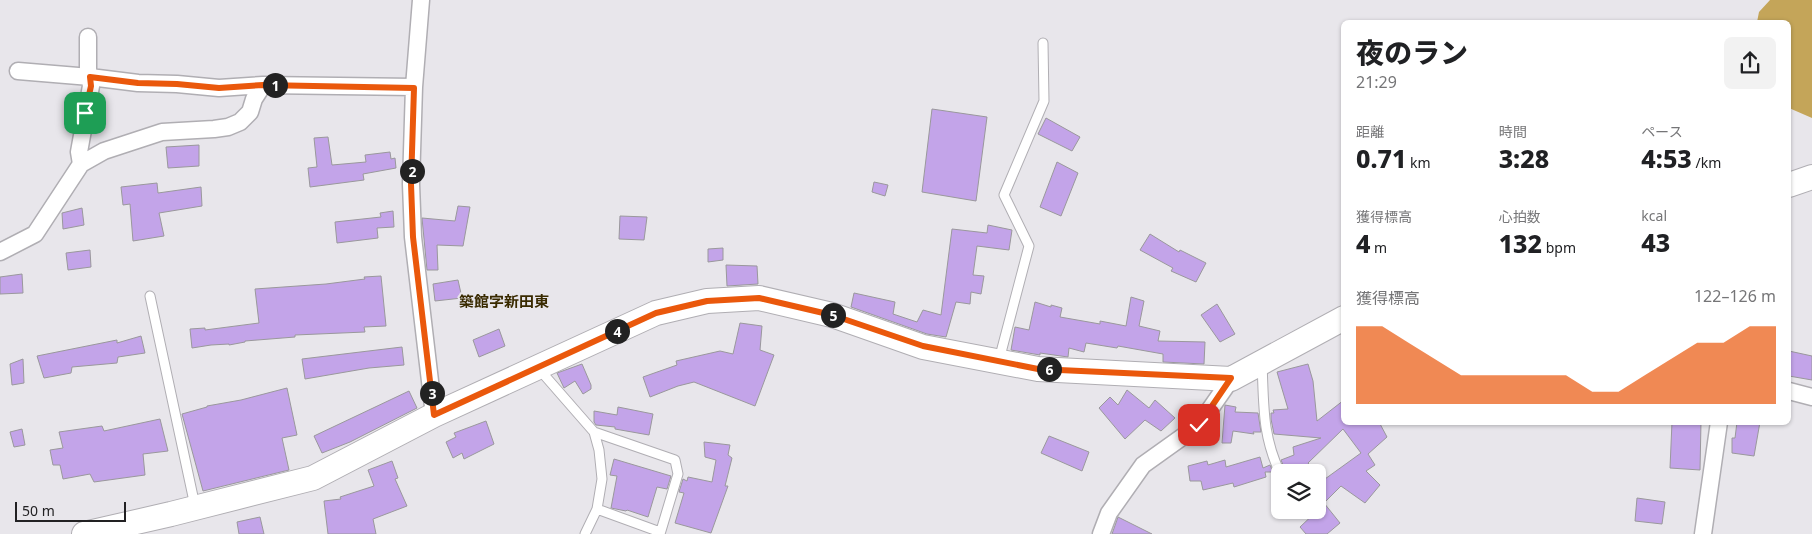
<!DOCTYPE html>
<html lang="ja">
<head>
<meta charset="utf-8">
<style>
	:root { --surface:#fff; --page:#f2f2f2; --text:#202124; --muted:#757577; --accent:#ea580c }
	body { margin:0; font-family:"Noto Sans","Noto Sans JP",sans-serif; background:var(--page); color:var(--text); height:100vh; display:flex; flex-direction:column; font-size:19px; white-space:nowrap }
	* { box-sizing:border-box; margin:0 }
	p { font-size:16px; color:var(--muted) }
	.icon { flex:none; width:28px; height:28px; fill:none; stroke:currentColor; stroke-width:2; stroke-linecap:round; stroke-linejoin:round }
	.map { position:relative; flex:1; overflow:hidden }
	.details { position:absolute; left:1341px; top:20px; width:450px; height:405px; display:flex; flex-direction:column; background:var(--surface); border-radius:8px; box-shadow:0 1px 4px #0004 }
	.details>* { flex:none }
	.controls { position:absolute; left:1271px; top:464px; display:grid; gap:10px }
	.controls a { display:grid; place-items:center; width:55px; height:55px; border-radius:8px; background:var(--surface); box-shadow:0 1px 4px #0004; font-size:25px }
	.scale { position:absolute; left:15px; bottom:12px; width:111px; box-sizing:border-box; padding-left:5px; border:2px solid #222123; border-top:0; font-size:14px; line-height:18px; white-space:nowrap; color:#222123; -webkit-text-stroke:4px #e8e6eb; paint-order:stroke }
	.pin { position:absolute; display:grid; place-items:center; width:42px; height:42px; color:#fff; margin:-21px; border-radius:10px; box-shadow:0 2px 8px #0006 }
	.km { position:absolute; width:25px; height:25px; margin:-12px; border-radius:50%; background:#222; color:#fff; font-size:14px; line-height:25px; text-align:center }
	.round { display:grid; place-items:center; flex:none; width:52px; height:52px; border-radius:8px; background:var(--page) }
	.overview { display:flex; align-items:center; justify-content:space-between; height:85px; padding:0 15px }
	h1 { font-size:28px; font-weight:800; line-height:38px }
	.figures { display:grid; grid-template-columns:repeat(3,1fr); gap:8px; height:85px; padding:5px 15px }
	.figures div { display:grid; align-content:center }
	.figures b { font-size:25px; font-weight:800 }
	.figures small { font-size:14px; font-weight:400 }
	.figures p { font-size:14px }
	.chart { height:140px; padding:10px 15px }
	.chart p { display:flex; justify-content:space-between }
	.chart svg { width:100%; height:90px; margin-top:5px; fill:var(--accent); opacity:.7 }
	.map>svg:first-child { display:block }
</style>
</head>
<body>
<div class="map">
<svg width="1812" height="534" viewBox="0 0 1812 534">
	<rect width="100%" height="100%" fill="#e8e6eb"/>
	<!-- forest -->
	<path fill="#c4a559" d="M 1770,0 L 1812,0 L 1812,118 L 1789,108 L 1789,22 L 1757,22 L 1759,12 Z"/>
	<!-- building -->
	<path fill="#c3a4e9" stroke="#9a989c" d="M 932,109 L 987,117 L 976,201 L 922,192 Z
		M 1046,118 L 1080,137 L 1072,151 L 1038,134 Z
		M 328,137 L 332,165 L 366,162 L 365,155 L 390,152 L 391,159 L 395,158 L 396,168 L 363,174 L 364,180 L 310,187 L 308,168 L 317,167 L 314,138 Z
		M 199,145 L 199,166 L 168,168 L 166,147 Z
		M 1057,162 L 1078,173 L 1061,216 L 1040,207 Z
		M 874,182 L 888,185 L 885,196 L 872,192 Z
		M 157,183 L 158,193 L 201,187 L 202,206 L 159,213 L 164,236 L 133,241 L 130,204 L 123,205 L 121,187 Z
		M 458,206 L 470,207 L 463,246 L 437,245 L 438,270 L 427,270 L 422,218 L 455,221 Z
		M 82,208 L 84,225 L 63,229 L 62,213 Z
		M 393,211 L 394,227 L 377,228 L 378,238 L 337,243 L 335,222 L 381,217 L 380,213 Z
		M 620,216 L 647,217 L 644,240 L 619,239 Z
		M 988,225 L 1012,230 L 1009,250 L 977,246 L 973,275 L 984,276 L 981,294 L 971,292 L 970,304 L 956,302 L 946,337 L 927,334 L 851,307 L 854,293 L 895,302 L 893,314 L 917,322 L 923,310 L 941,315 L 952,229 L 987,233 Z
		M 1150,234 L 1179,252 L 1180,250 L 1206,263 L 1196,282 L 1171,271 L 1173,268 L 1140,250 Z
		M 723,248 L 723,260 L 708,262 L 708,249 Z
		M 90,250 L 91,267 L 68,270 L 66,253 Z
		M 726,265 L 757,266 L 758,284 L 727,286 Z
		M 22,274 L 23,293 L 0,294 L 0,277 Z
		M 381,276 L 386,326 L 364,327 L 365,332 L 295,335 L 295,337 L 245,341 L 245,342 L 229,345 L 229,344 L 211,345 L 192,348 L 190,329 L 205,328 L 205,330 L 259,323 L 255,289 L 326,284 L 365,279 L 364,277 Z
		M 458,280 L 462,298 L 435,301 L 433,284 Z
		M 1131,297 L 1144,301 L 1139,326 L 1160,331 L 1158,341 L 1205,342 L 1204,364 L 1163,362 L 1163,354 L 1118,346 L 1117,348 L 1086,343 L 1084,352 L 1069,348 L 1068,357 L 1040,353 L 1040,355 L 1011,350 L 1015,327 L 1029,330 L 1035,302 L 1051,307 L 1051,305 L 1062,308 L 1060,317 L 1100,324 L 1100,321 L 1126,326 Z
		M 1217,304 L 1235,334 L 1220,342 L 1201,315 Z
		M 740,323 L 762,326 L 760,350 L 774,355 L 755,406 L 694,382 L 678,386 L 650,397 L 643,377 L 677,365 L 676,361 L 720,351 L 733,354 Z
		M 499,329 L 505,346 L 479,357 L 473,340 Z
		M 141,336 L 145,353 L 118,357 L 117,363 L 72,367 L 71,373 L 44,378 L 37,356 L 117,340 L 117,343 Z
		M 402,347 L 404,365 L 369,368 L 305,379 L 302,359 Z
		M 1789,351 L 1812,356 L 1812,380 L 1789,376 Z
		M 23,359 L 24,383 L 12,385 L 10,364 Z
		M 582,364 L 591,385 L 591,389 L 583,394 L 575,381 L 564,388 L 557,373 Z
		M 1308,364 L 1313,381 L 1317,421 L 1344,400 L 1344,422 L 1379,422 L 1387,437 L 1368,454 L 1375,465 L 1366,471 L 1380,485 L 1365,503 L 1341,486 L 1324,503 L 1340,523 L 1327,534 L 1306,534 L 1300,527 L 1318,510 L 1318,484 L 1361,453 L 1343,429 L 1308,463 L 1315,472 L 1286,472 L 1281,460 L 1294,455 L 1293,447 L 1321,438 L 1274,434 L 1271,419 L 1271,413 L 1274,413 L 1273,410 L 1288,409 L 1277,372 Z
		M 287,388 L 297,435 L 282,438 L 289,470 L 203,491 L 182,414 L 207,407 L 207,406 L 241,400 Z
		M 1127,390 L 1149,408 L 1155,400 L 1175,418 L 1161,431 L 1145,420 L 1125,439 L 1099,408 L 1110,397 L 1118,405 Z
		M 409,391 L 417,408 L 350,442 L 322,453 L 314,436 Z
		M 1225,405 L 1236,407 L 1235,412 L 1258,413 L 1261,432 L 1253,432 L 1254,434 L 1233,431 L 1231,443 L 1222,443 Z
		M 618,407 L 653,414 L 649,435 L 615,429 L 615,427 L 596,425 L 594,422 L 594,411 L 617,415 Z
		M 160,419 L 168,451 L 143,454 L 145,475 L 94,482 L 90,474 L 63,479 L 60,465 L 53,465 L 50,450 L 63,448 L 59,432 L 102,426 L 104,431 Z
		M 486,421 L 494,444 L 464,459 L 462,453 L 453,458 L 446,442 L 456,437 L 454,433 Z
		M 1672,422 L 1701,422 L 1700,470 L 1670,468 Z
		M 1737,422 L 1760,422 L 1754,456 L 1732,453 L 1732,438 L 1735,438 Z
		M 22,429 L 25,445 L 14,447 L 10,432 Z
		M 1049,436 L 1089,452 L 1082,471 L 1041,453 Z
		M 704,442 L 730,445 L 728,455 L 732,458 L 725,486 L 728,486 L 711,533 L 675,523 L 684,493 L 679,492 L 683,479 L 687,481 L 688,477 L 712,482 L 716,460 L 705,457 Z
		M 1260,457 L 1263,468 L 1270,465 L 1273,472 L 1265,472 L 1266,477 L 1234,487 L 1233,483 L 1203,490 L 1201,481 L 1190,481 L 1188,466 L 1207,461 L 1208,465 L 1225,460 L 1226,467 Z
		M 614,459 L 671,476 L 667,489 L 657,487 L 648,517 L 627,510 L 626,511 L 611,508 L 617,476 L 610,475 Z
		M 392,461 L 398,478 L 395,479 L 407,506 L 373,519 L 376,534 L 328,534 L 324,501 L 341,499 L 340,497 L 374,486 L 368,470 Z
		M 1637,498 L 1665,502 L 1662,524 L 1635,521 Z
		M 260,517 L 264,534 L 239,534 L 237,522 Z
		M 1118,517 L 1152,534 L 1112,534 Z"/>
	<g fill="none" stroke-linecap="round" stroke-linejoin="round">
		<!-- lane casing -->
		<g stroke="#b0aeb3" stroke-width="11">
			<path id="lane" d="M 150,296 L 195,506
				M 999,360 L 1029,246 L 1004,195 L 1044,101 L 1043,43
				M 1262,364 C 1264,405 1262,435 1280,473
				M 539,369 L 594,432 L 599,450 L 602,479 L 597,509 L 585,534
				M 594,432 L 675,460 L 678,474 L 660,534
				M 597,509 L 660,532"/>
		</g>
		<!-- street casing -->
		<g stroke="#b0aeb3" stroke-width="19">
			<path id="street" d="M 421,0 L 414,87 L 411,184 L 413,237 L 434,415
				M 18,71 L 90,77 L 138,83 L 177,84 L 219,88 L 263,85 L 414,87
				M 81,164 L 79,152 L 91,86 L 88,69 L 88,37
				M 0,252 L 35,234 L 81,164 L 104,151 L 162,132 L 214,129 L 228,127 L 240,122 L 250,112 L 254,99 L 263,85
				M 1789,391 L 1812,397
				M 1101,534 L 1109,513 L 1143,465 L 1199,425 L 1231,379
				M 1703,534 L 1719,422"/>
		</g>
		<!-- secondary casing -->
		<g stroke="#b0aeb3" stroke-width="26">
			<path id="secondary" d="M 1789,185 L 1812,177
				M 84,534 L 171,514 L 313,478 L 434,415 L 656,313 L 707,301 L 759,298 L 832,315 L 923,347 L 1038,369 L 1231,379 L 1344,318"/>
		</g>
		<!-- lane -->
		<use href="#lane" stroke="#fff" stroke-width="9"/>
		<!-- street -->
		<use href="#street" stroke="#fff" stroke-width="16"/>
		<!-- secondary -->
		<use href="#secondary" stroke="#fff" stroke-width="24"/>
	</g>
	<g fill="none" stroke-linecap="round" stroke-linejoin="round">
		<!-- route casing -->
		<g stroke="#fff" stroke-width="10">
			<path id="route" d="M 85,113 L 91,86 L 90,77 L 138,83 L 177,84 L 219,88 L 263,85 L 414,88 L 411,184 L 413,237 L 434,415 L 656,313 L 707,301 L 759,298 L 832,315 L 923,346 L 1038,369 L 1231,378 L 1199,425"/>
		</g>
		<!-- route -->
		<use href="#route" stroke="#ea580c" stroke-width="6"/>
	</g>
	<g text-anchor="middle" stroke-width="4" stroke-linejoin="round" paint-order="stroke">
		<!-- quarter labels -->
		<g font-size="15" font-weight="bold" fill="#392a00" stroke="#e8e6eb">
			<text x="504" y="307">築館字新田東</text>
		</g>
	</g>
</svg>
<div class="controls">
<a><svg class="icon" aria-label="layers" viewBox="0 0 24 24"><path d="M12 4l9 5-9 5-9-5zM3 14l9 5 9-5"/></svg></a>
</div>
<div class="scale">50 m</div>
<div class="pin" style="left:85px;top:113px;background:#1e9e55"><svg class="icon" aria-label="arrive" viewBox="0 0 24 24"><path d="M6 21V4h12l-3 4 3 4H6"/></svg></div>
<div class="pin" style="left:1199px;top:425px;background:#d93025"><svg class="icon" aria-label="check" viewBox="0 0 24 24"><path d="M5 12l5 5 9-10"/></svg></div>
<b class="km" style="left:275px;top:85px">1</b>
<b class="km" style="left:412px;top:171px">2</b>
<b class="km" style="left:432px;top:393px">3</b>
<b class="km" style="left:617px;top:331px">4</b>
<b class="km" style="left:833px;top:315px">5</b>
<b class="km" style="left:1049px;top:369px">6</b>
<section class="details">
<div class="overview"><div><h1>夜のラン</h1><p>21:29</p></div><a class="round"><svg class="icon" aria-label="share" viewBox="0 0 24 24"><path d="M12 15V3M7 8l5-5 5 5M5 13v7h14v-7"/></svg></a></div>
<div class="figures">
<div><p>距離</p><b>0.71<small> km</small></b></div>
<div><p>時間</p><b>3:28</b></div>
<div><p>ペース</p><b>4:53<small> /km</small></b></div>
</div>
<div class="figures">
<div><p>獲得標高</p><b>4<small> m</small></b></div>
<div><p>心拍数</p><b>132<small> bpm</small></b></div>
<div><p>kcal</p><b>43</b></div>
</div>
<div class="chart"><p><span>獲得標高</span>122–126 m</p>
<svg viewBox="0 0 160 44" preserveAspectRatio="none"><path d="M0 44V6L10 6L20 14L30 22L40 30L50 30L60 30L70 30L80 30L90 38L100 38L110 30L120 22L130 14L140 14L150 6L160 6V44z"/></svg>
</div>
</section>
</div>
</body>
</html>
